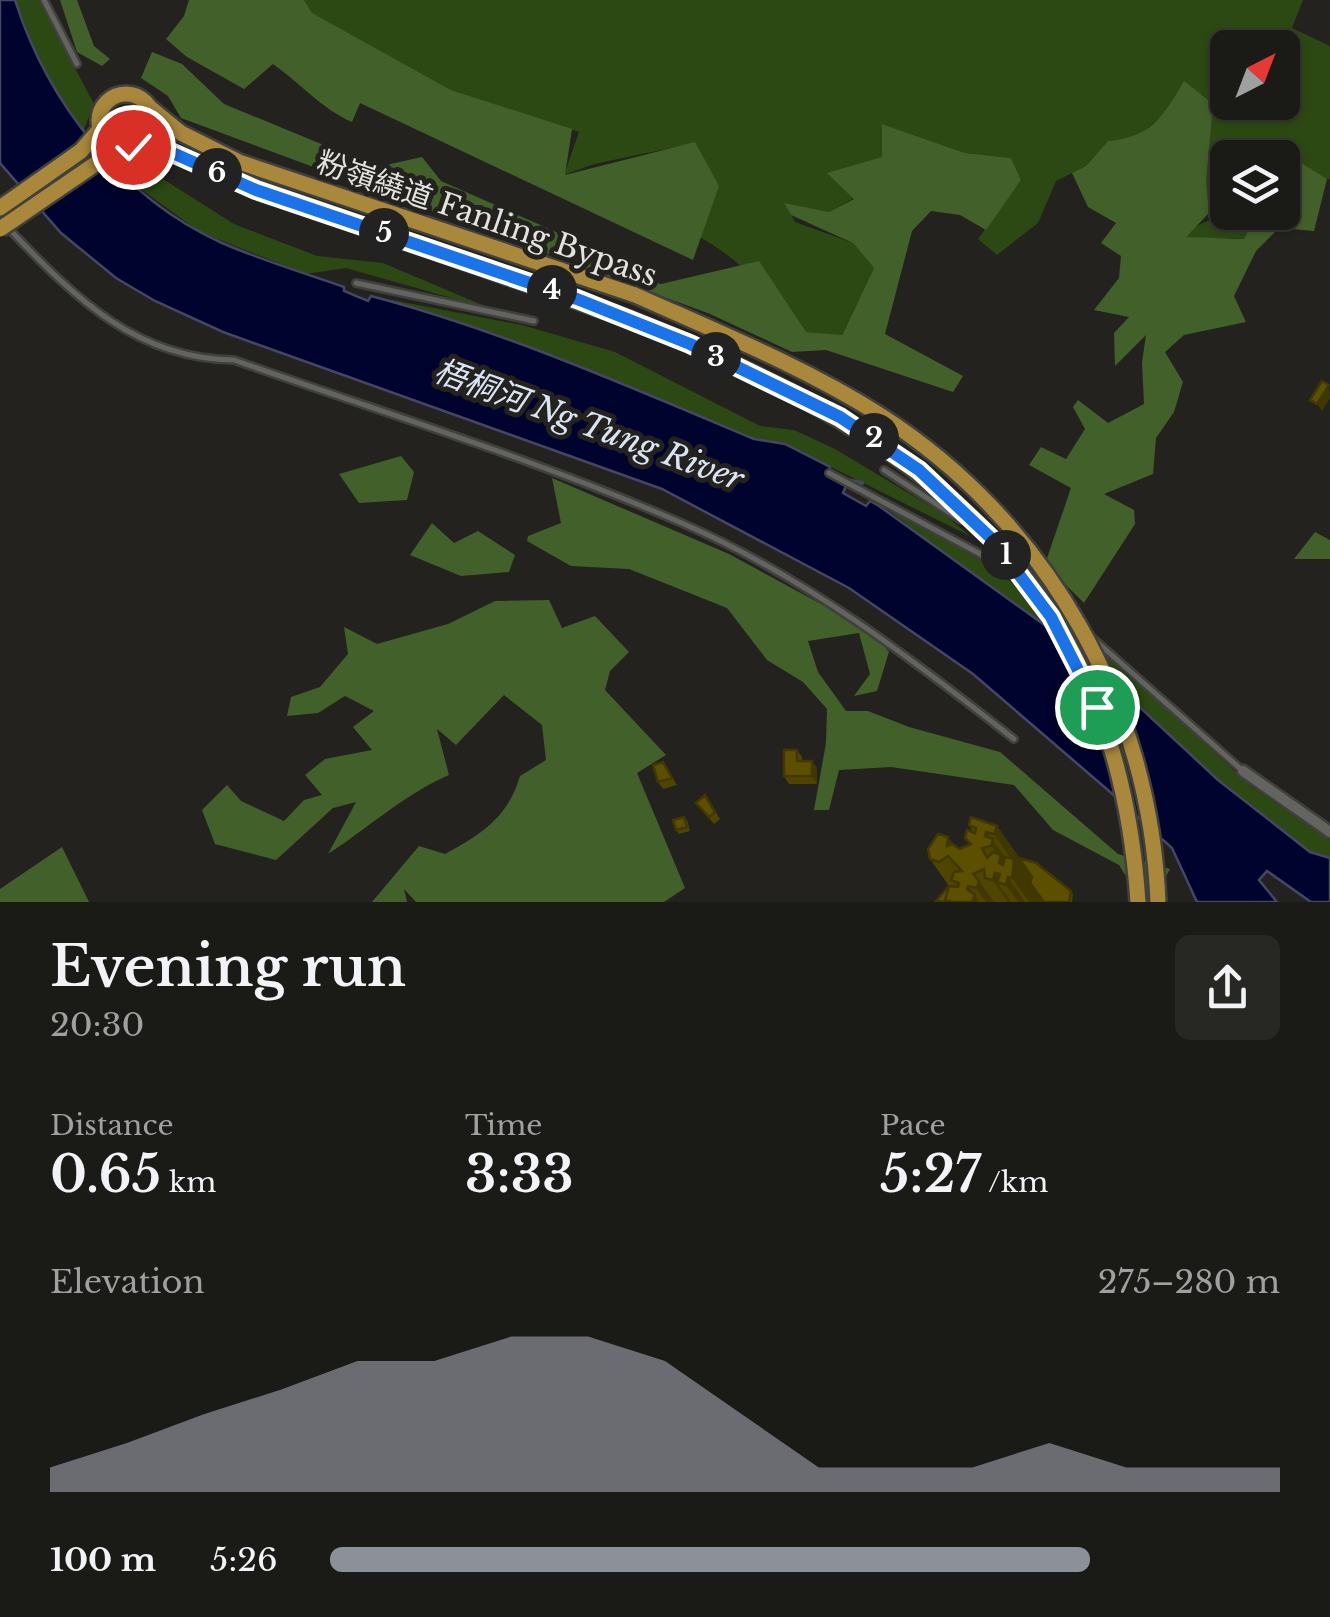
<!DOCTYPE html>
<html lang="en">
<head>
<meta charset="utf-8">
<style>
	:root { --surface:#1a1a17; --page:#272724; --text:#f1f3f6; --muted:#9fa1a1; --line:#383836; --accent:#8c9099 }
	body { margin:0; font-family:"Libre Baskerville","Noto Sans SC",serif; background:var(--page); color:var(--text); height:100vh; display:flex; flex-direction:column; font-size:38px; white-space:nowrap }
	* { box-sizing:border-box; margin:0 }
	p { font-size:32px; color:var(--muted) }
	.icon { flex:none; width:55px; height:55px; fill:none; stroke:currentColor; stroke-width:2; stroke-linecap:round; stroke-linejoin:round }
	.map { position:relative; height:902px; overflow:hidden }
	.side { display:flex; flex-direction:column; background:var(--surface); flex:1 }
	.side>* { flex:none }
	.needle { width:65px; rotate:42deg }
	.controls { position:absolute; left:1210px; top:30px; display:grid; gap:20px }
	.controls a { display:grid; place-items:center; width:90px; height:90px; border-radius:15px; background:var(--surface); box-shadow:0 2px 8px #0004,0 0 0 2px var(--line); font-size:50px }
	.pin { position:absolute; display:grid; place-items:center; width:85px; height:85px; color:#fff; margin:-42px; border:5px solid #fff; border-radius:50%; box-shadow:0 2px 10px #0007 }
	.km { position:absolute; width:50px; height:50px; margin:-25px; border-radius:50%; background:#222; color:#fff; font-size:28px; line-height:50px; text-align:center }
	.round { display:grid; place-items:center; flex:none; width:105px; height:105px; border-radius:15px; background:var(--page) }
	.head { display:flex; align-items:center; justify-content:space-between; height:170px; padding:0 50px }
	h1 { font-size:55px; font-weight:600; line-height:75px }
	.stats { display:grid; grid-template-columns:repeat(3,1fr); gap:15px; height:170px; padding:10px 50px }
	.stats div { display:grid; align-content:center }
	.stats b { font-size:50px; font-weight:600 }
	.stats small { font-size:28px; font-weight:400 }
	.stats p { font-size:28px }
	.chart { height:280px; padding:20px 50px }
	.chart p { display:flex; justify-content:space-between }
	.chart svg { width:100%; height:180px; margin-top:10px; fill:var(--accent); opacity:.7 }
	ul { padding:0 50px; list-style:none; font-size:32px }
	li { display:grid; grid-template-columns:160px 120px 1fr; align-items:center; height:75px }
	li i { height:25px; border-radius:12px; background:var(--accent) }
	.map>svg:first-child { display:block }
</style>
</head>
<body>
<div class="map">
<svg width="1330" height="902" viewBox="0 0 1330 902">
	<rect width="100%" height="100%" fill="#23221f"/>
	<!-- green -->
	<path fill="#2c4913" fill-rule="evenodd" d="M 15,0 L 39,0 L 94,104 L 83,132 L 46,76 Z
		M 304,0 L 1303,0 L 1292,28 L 1330,46 L 1330,179 L 1314,180 L 1275,147 L 1251,150 L 1249,157 L 1228,158 L 1228,212 L 1257,213 L 1244,239 C 1221,236 1200,241 1177,235 L 1210,220 L 1206,187 L 1167,112 L 1134,139 L 1108,141 L 1086,166 L 1056,181 L 1038,223 L 997,255 L 978,239 L 1021,180 L 1011,158 L 965,153 L 882,124 L 882,157 L 854,198 L 829,212 L 785,204 L 795,222 L 853,243 L 874,268 L 841,336 L 800,331 C 765,285 731,250 678,226 L 695,143 L 594,164 L 564,175 L 579,132 L 451,90 L 311,13 ZM 1228,48 L 1282,48 L 1282,102 L 1228,102 Z
		M 152,172 L 234,224 L 317,256 L 383,263 L 494,310 L 346,268 L 306,274 L 200,232 L 127,179 Z
		M 371,296 L 522,325 L 615,352 L 760,426 L 794,430 L 835,449 L 945,515 L 970,536 L 785,444 L 754,439 L 570,362 Z
		M 872,498 L 989,565 L 1117,663 L 1252,787 L 1330,840 L 1330,858 L 1310,852 L 1218,780 L 1097,668 Z"/>
	<!-- forest -->
	<path fill="#42612a" d="M 60,0 L 77,0 L 94,46 L 110,59 L 102,66 L 77,52 Z
		M 189,0 L 304,0 L 312,13 L 451,90 L 572,129 L 565,175 L 695,142 L 719,186 L 693,260 L 360,103 L 352,122 C 322,109 300,83 273,64 L 244,89 L 187,57 L 166,39 L 184,16 Z
		M 152,52 L 182,64 L 224,104 L 377,167 L 422,157 L 441,181 L 581,243 L 609,269 L 661,284 L 759,261 L 806,332 L 842,335 L 874,268 L 853,243 L 791,215 L 784,203 L 829,212 L 854,199 L 827,173 L 882,157 L 882,124 L 965,153 L 1011,158 L 1021,180 L 986,230 L 960,215 L 931,211 L 912,231 L 885,334 L 963,376 L 953,392 L 826,350 L 792,352 L 710,314 L 181,118 L 168,96 L 141,78 Z
		M 1184,81 L 1213,104 L 1206,181 L 1209,213 L 1186,237 L 1244,239 L 1257,213 L 1282,212 L 1282,158 L 1249,157 L 1251,150 L 1275,147 L 1327,179 L 1314,231 L 1279,228 L 1256,251 L 1234,296 L 1246,322 L 1184,335 L 1165,352 L 1183,382 L 1174,412 L 1156,438 L 1153,474 L 1104,494 L 1134,510 L 1135,524 L 1084,603 L 1045,564 L 1071,488 L 1029,465 L 1041,447 L 1066,459 L 1085,429 L 1073,407 L 1078,400 L 1108,423 L 1144,404 L 1142,362 L 1146,335 L 1115,366 L 1114,333 L 1129,317 L 1094,310 L 1119,278 L 1121,256 L 1101,243 L 1116,223 L 1088,207 L 1072,173 L 1086,166 L 1108,141 C 1150,138 1164,116 1184,81 Z
		M 401,456 L 414,472 L 407,500 L 359,503 L 339,474 Z
		M 552,478 L 729,554 L 871,631 L 889,652 L 877,691 L 854,696 L 870,674 L 859,633 L 808,641 L 818,672 L 846,711 L 868,711 L 909,727 L 1000,752 L 1118,854 L 1170,869 L 1152,902 L 1142,902 L 1119,865 L 1053,830 L 1014,785 L 891,767 L 839,770 L 829,810 L 814,810 L 826,743 L 827,709 L 803,682 L 767,660 L 727,608 L 629,569 L 571,566 L 527,541 L 528,536 L 561,523 Z
		M 432,523 L 454,543 L 478,531 L 515,555 L 509,572 L 461,576 L 410,555 Z
		M 1315,532 L 1330,540 L 1330,559 L 1294,559 Z
		M 549,600 L 562,628 L 595,616 L 629,652 L 610,671 L 605,690 L 666,755 L 637,773 L 685,888 L 664,902 L 416,902 L 404,889 L 407,902 L 372,902 L 419,846 L 445,854 C 482,834 508,817 520,776 L 546,760 L 542,725 L 504,695 L 456,745 L 437,729 L 449,775 C 405,794 368,828 328,854 L 356,802 L 333,808 L 276,860 L 215,844 L 202,810 L 227,785 L 241,801 L 284,821 L 304,800 L 322,795 L 305,775 L 325,759 L 372,750 L 353,727 L 374,711 L 345,696 L 318,713 L 287,716 L 291,697 L 320,687 L 348,654 L 344,627 L 377,644 L 448,624 L 495,601 Z
		M 62,847 L 89,902 L 0,902 L 0,889 Z"/>
	<!-- water -->
	<path fill="#00032e" stroke="#444664" stroke-width="2.5" d="M 0,0 L 15,0 C 48,103 122,198 222,243 C 261,260 304,273 344,287 L 344,291 L 368,301 L 371,296 C 503,331 628,386 754,439 L 785,444 L 830,467 L 828,475 L 846,486 L 843,493 L 866,506 L 870,501 L 879,506 L 1075,647 L 1218,780 L 1310,852 L 1330,858 L 1330,902 L 1311,902 L 1267,871 L 1259,880 L 1277,902 L 1197,902 L 1172,848 L 1109,791 L 973,674 L 849,588 L 662,489 L 223,332 L 155,301 L 116,278 L 61,233 L 0,163 Z"/>
	<g fill="none" stroke-linecap="round" stroke-linejoin="round">
		<!-- stream -->
		<path stroke="#444664" stroke-width="4" d="M 843,479 L 862,483"/>
		<!-- service casing -->
		<g stroke="#40403d" stroke-width="10">
			<path id="service" d="M 44,0 L 77,64
				M 12,232 C 75,298 137,359 234,360 C 384,413 538,460 684,524 C 805,577 911,658 1014,739
				M 356,283 L 534,321
				M 884,470 L 961,520
				M 829,473 L 999,564
				M 990,550 L 1009,571
				M 1088,634 L 1243,771"/>
		</g>
		<!-- minor casing -->
		<g stroke="#40403d" stroke-width="15">
			<path id="minor" d="M 1243,771 L 1330,832"/>
		</g>
		<!-- primary casing -->
		<g stroke="#40403d" stroke-width="20">
			<path id="primary" d="M99 121a27 27 0 1 1 54 0a27 27 0 1 1-54 0Z
				M 148,106 L 181,133 L 239,162 L 635,295
				M 133,147 L 166,150 L 257,189 L 629,319
				M 0,208 L 81,151 L 101,128"/>
		</g>
		<!-- service -->
		<use href="#service" stroke="#63635f" stroke-width="5"/>
		<!-- minor -->
		<use href="#minor" stroke="#63635f" stroke-width="10"/>
		<!-- primary -->
		<use href="#primary" stroke="#a9883c" stroke-width="15"/>
		<!-- primary-bridge casing -->
		<g stroke="#40403d" stroke-width="20" stroke-linecap="butt">
			<path id="primary-bridge" d="M 0,229 L 110,154
				M 635,295 C 718,332 804,367 880,415 C 1047,522 1150,704 1158,902
				M 629,319 C 914,433 1116,571 1138,902"/>
		</g>
		<!-- primary-bridge -->
		<use href="#primary-bridge" stroke="#a9883c" stroke-width="15"/>
	</g>
	<!-- wall -->
	<path fill="#4f4500" d="M 797,750 L 802,757 L 802,761 L 817,768 L 817,784 L 789,784 L 784,776 Z
		M 663,762 L 677,785 L 663,789 L 658,782 Z
		M 705,795 L 720,819 L 714,824 L 696,803 Z
		M 687,820 L 690,831 L 679,834 L 676,830 Z
		M 969,825 L 997,826 L 1019,858 L 1071,891 L 1073,894 L 1072,902 L 937,902 L 949,886 L 930,859 L 953,844 L 960,849 L 970,845 L 965,838 L 973,832 Z"/>
	<!-- shaded-wall -->
	<path fill="#403800" d="M 1329,385 L 1330,398 L 1322,411 L 1317,404 Z
		M 812,761 L 817,768 L 817,784 L 812,776 Z
		M 997,826 L 1035,880 L 1044,902 L 1029,902 L 1012,878 L 999,863 L 1000,859 L 985,836 L 986,832 L 1013,867 L 1013,862 L 994,834 Z
		M 948,837 L 974,874 L 994,902 L 986,902 L 947,846 Z
		M 982,848 L 1006,883 L 1008,877 L 1025,902 L 1018,902 L 987,858 Z
		M 995,873 L 1003,884 L 997,882 L 1011,902 L 1008,902 L 993,880 Z
		M 968,886 L 980,902 L 972,902 L 967,889 Z"/>
	<!-- building -->
	<path fill="#5c5000" stroke="#403800" stroke-width="2.5" d="M 1322,381 L 1329,385 L 1317,404 L 1310,400 Z
		M 784,750 L 797,750 L 797,761 L 812,761 L 812,776 L 784,776 Z
		M 663,762 L 672,778 L 658,782 L 653,765 Z
		M 705,795 L 715,812 L 709,817 L 696,803 Z
		M 684,817 L 687,827 L 676,830 L 673,820 Z
		M 971,817 L 997,826 L 994,834 L 986,832 L 985,836 L 993,839 L 991,846 L 982,848 L 987,858 L 993,852 L 1001,855 L 999,863 L 1003,865 L 1005,857 L 1014,859 L 1012,878 L 1008,877 L 1006,885 L 997,882 L 1000,874 L 995,873 L 993,880 L 985,878 L 984,869 L 973,874 L 979,881 L 977,888 L 968,886 L 967,889 L 975,895 L 972,902 L 951,902 L 945,900 L 949,886 L 958,887 L 959,883 L 951,880 L 954,872 L 962,871 L 948,856 L 939,862 L 930,859 L 928,849 L 938,834 L 948,837 L 947,846 L 952,844 L 960,849 L 971,844 L 965,838 L 967,830 L 975,833 L 976,828 L 969,825 Z
		M 1019,858 L 1036,863 L 1071,891 L 1069,902 L 1044,902 L 1030,883 L 1032,877 Z
		M 949,886 L 945,900 L 946,902 L 936,901 Z"/>
	<g fill="none" stroke-linecap="round" stroke-linejoin="round">
		<!-- route casing -->
		<g stroke="#fff" stroke-width="20">
			<path id="route" d="M 133,147 L 166,150 L 256,190 L 577,299 L 690,344 L 840,417 L 919,470 L 993,540 L 1051,617 L 1097,707"/>
		</g>
		<!-- route -->
		<use href="#route" stroke="#1a73e8" stroke-width="12"/>
	</g>
	<g text-anchor="middle" stroke-width="10" stroke-linejoin="round" paint-order="stroke">
		<!-- street labels -->
		<g font-size="30" fill="#e3e3e1" stroke="#23221f">
			<text transform="translate(487 219) rotate(19)" y="10">粉嶺繞道 Fanling Bypass</text>
		</g>
		<!-- water labels -->
		<g font-size="32" font-style="italic" fill="#dae4f4" stroke="#23221f">
			<text transform="translate(589 425) rotate(20)" y="11">梧桐河 Ng Tung River</text>
		</g>
	</g>
</svg>
<div class="controls">
<a><svg class="needle" viewBox="-14 -14 28 28"><path d="M0-13l5 13h-10z" fill="#e53935"/><path d="M0 13l5-13h-10z" fill="#9fa1a1"/></svg></a>
<a><svg class="icon" aria-label="layers" viewBox="0 0 24 24"><path d="M12 4l9 5-9 5-9-5zM3 14l9 5 9-5"/></svg></a>
</div>
<div class="pin" style="left:1097px;top:707px;background:#1e9e55"><svg class="icon" aria-label="arrive" viewBox="0 0 24 24"><path d="M6 21V4h12l-3 4 3 4H6"/></svg></div>
<div class="pin" style="left:133px;top:147px;background:#d93025"><svg class="icon" aria-label="check" viewBox="0 0 24 24"><path d="M5 12l5 5 9-10"/></svg></div>
<b class="km" style="left:1006px;top:555px">1</b>
<b class="km" style="left:874px;top:438px">2</b>
<b class="km" style="left:716px;top:357px">3</b>
<b class="km" style="left:552px;top:290px">4</b>
<b class="km" style="left:384px;top:233px">5</b>
<b class="km" style="left:217px;top:173px">6</b>
</div>
<section class="side">
<div class="head"><div><h1>Evening run</h1><p>20:30</p></div><a class="round"><svg class="icon" aria-label="share" viewBox="0 0 24 24"><path d="M12 15V3M7 8l5-5 5 5M5 13v7h14v-7"/></svg></a></div>
<div class="stats">
<div><p>Distance</p><b>0.65<small> km</small></b></div>
<div><p>Time</p><b>3:33</b></div>
<div><p>Pace</p><b>5:27<small> /km</small></b></div>
</div>
<div class="chart"><p><span>Elevation</span>275–280 m</p>
<svg viewBox="0 0 160 44" preserveAspectRatio="none"><path d="M0 44V38L10 32L20 25L30 19L40 12L50 12L60 6L70 6L80 12L90 25L100 38L110 38L120 38L130 32L140 38L150 38L160 38V44z"/></svg>
</div>
<ul>
<li><b>100 m</b>5:26<i style="width:80%"></i></li>
</ul>
</section>
</body>
</html>
